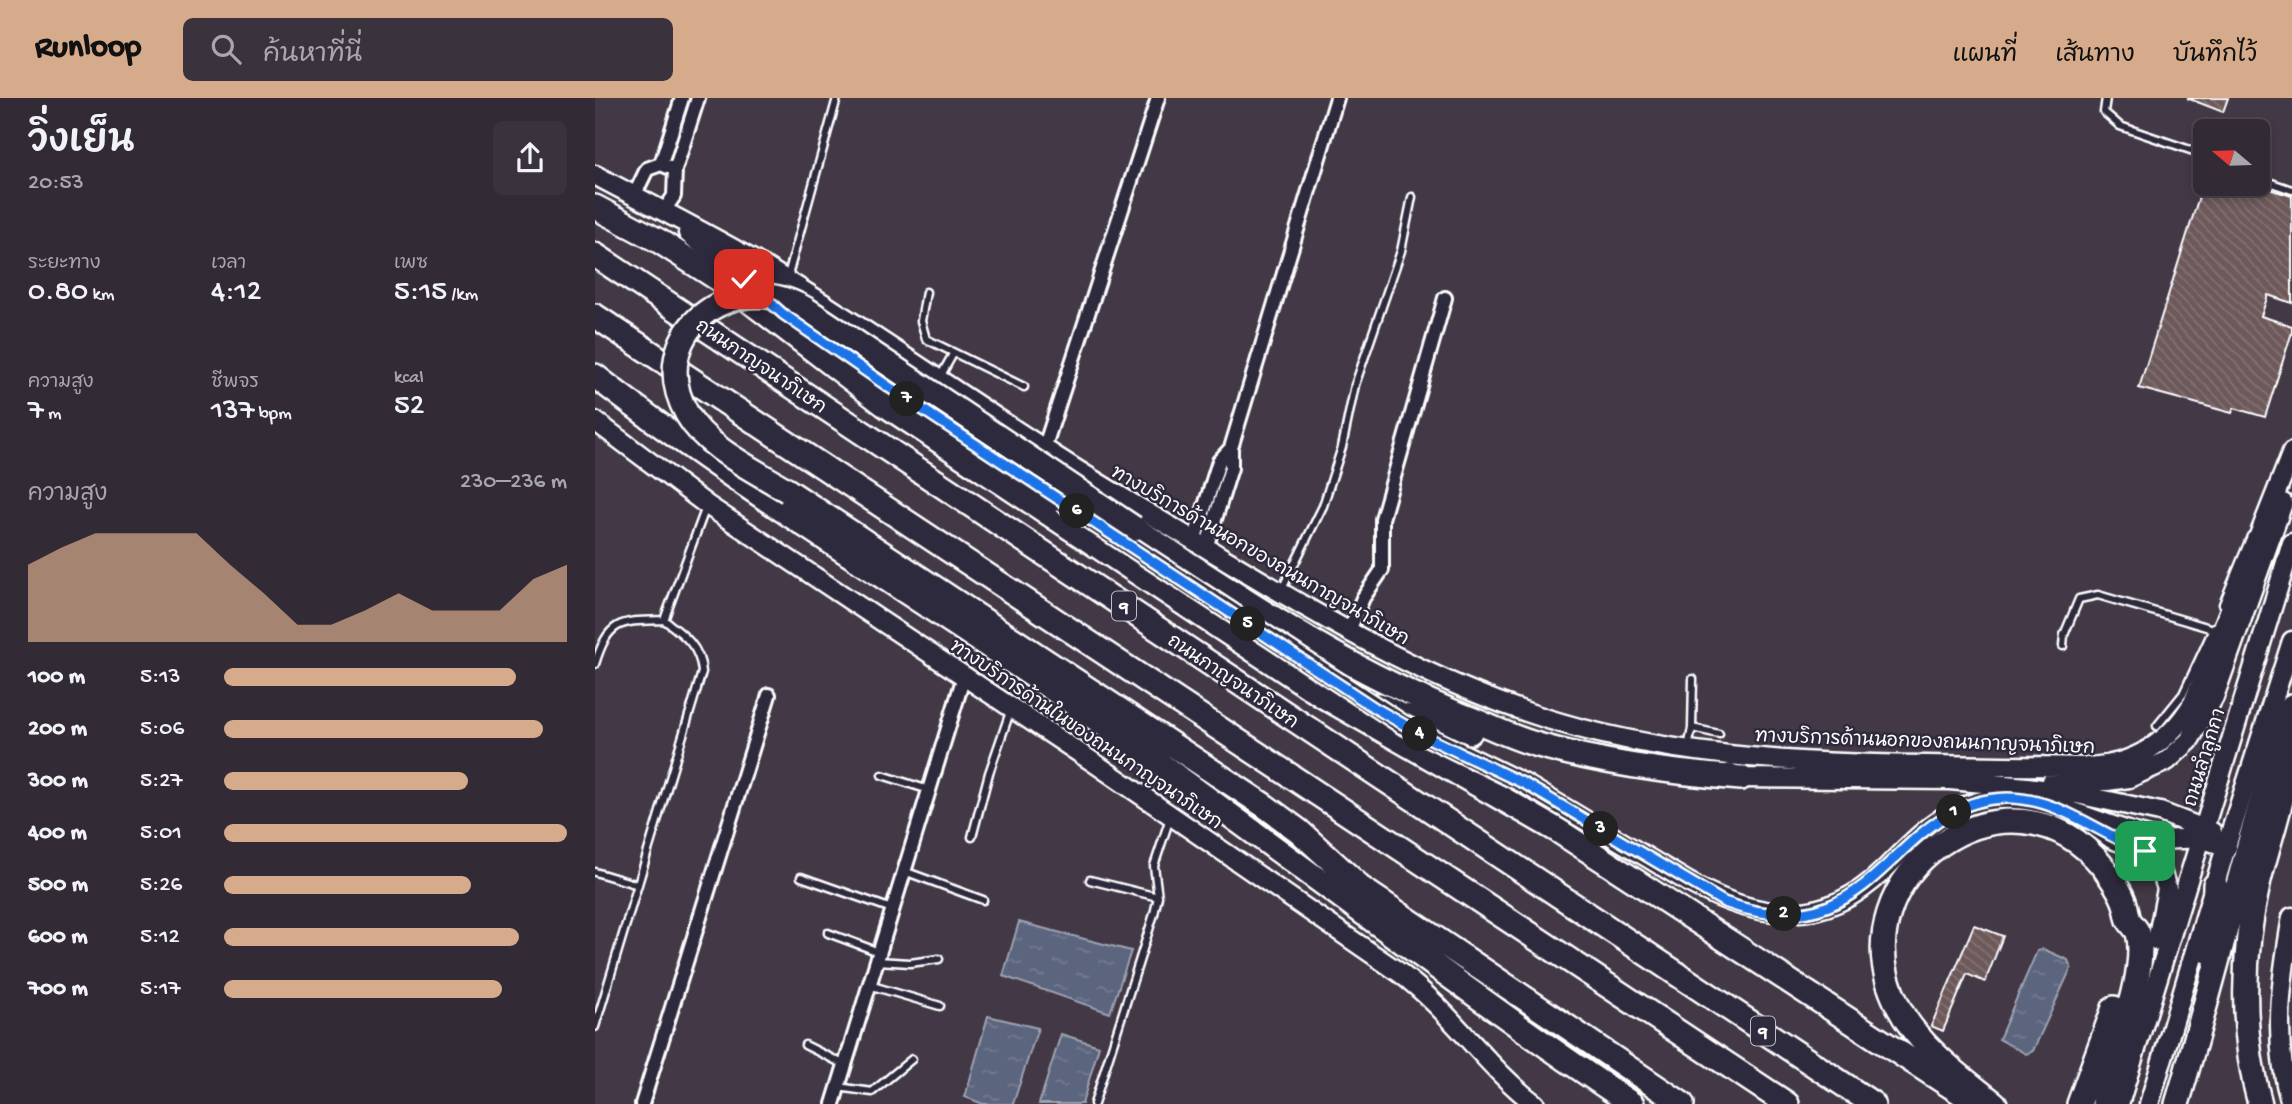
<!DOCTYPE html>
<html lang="th">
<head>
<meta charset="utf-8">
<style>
	:root { --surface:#322a34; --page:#3a323c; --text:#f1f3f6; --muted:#a8a7ac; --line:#4d464f; --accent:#d6ab8b }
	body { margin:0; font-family:"Gochi Hand","Playpen Sans Thai",sans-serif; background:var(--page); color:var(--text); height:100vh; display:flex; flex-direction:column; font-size:26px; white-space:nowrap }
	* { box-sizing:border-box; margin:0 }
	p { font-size:23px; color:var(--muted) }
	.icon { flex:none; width:38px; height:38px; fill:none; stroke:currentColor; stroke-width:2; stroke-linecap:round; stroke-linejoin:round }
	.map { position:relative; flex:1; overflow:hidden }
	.sheet { display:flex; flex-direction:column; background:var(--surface); width:595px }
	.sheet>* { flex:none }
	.needle { width:46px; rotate:289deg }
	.controls { position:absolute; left:1598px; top:21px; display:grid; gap:14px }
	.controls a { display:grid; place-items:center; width:77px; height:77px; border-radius:10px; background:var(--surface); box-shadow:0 4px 10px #0003,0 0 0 2px var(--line); font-size:35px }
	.pin { position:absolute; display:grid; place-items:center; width:60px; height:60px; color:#fff; margin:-30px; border-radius:14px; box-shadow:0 4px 10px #0006 }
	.km { position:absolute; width:35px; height:35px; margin:-18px; border-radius:50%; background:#222; color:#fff; font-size:19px; line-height:35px; text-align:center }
	.round { display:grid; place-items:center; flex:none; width:74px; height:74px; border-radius:10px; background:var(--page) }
	.overview { display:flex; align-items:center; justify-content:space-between; height:119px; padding:0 28px }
	h1 { font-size:38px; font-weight:600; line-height:52px }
	.figures { display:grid; grid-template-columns:repeat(3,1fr); gap:10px; height:119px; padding:7px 28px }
	.figures div { display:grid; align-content:center }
	.figures b { font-size:30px; font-weight:600 }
	.figures small { font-size:19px; font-weight:400 }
	.figures p { font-size:19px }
	.chart { height:196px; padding:14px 28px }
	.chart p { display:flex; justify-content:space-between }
	.chart svg { width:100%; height:126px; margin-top:7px; fill:var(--accent); opacity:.7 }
	ul { padding:0 28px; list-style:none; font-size:23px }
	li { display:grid; grid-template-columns:112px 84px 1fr; align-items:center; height:52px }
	li i { height:18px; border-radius:9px; background:var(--accent) }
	header { display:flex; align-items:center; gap:42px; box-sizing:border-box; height:98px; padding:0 35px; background:var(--accent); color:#111 }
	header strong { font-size:33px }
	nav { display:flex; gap:38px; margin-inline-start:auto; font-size:24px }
	.search { width:490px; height:63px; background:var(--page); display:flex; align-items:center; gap:18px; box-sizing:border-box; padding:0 24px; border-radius:10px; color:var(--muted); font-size:26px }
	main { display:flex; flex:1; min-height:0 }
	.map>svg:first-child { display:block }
</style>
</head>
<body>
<header>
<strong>Runloop</strong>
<div class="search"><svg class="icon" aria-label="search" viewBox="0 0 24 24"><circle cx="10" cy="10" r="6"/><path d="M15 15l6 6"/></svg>ค้นหาที่นี่</div>
<nav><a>แผนที่</a><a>เส้นทาง</a><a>บันทึกไว้</a></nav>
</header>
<main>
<section class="sheet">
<div class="overview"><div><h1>วิ่งเย็น</h1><p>20:53</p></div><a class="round"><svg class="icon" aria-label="share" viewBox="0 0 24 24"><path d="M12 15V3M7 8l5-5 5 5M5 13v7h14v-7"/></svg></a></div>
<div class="figures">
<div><p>ระยะทาง</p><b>0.80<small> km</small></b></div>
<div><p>เวลา</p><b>4:12</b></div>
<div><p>เพซ</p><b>5:15<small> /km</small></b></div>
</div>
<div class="figures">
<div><p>ความสูง</p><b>7<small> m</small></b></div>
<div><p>ชีพจร</p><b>137<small> bpm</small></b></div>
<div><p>kcal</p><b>52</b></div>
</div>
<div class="chart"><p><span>ความสูง</span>230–236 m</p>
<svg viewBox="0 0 160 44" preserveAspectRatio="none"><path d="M0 44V17L10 11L20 6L30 6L40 6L50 6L60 17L70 27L80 38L90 38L100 33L110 27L120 33L130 33L140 33L150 22L160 17V44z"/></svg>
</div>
<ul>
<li><b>100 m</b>5:13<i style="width:85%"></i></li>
<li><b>200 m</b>5:06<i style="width:93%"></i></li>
<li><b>300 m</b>5:27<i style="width:71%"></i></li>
<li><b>400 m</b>5:01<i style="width:100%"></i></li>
<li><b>500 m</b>5:26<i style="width:72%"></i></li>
<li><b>600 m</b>5:12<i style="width:86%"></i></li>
<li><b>700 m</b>5:17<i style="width:81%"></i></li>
</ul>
</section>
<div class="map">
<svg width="1697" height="1006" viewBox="0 0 1697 1006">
	<defs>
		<pattern id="water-ripples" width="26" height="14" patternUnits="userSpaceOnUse" patternTransform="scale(1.75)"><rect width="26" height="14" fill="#5c657e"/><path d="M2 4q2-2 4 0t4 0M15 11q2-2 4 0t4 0" fill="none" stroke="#747c91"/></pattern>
		<pattern id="building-back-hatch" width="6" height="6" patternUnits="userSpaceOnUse" patternTransform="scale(1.75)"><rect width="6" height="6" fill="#6d595a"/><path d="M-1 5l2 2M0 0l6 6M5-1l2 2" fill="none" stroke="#837273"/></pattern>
	</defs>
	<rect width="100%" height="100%" fill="#423846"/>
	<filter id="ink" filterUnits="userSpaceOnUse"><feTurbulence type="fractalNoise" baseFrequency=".0143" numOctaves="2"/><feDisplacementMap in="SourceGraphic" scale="14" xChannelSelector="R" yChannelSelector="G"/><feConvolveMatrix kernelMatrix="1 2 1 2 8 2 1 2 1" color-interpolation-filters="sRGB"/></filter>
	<g filter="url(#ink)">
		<!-- water -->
		<path fill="url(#water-ripples)" stroke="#9da3b2" stroke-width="2" d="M 424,824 L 536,853 L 515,915 L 408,878 Z
			M 1448,851 L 1473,862 L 1476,870 L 1438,953 L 1431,956 L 1404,941 L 1442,853 Z
			M 393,918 L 443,930 L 418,1006 L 388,1006 L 370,999 Z
			M 466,936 L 504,948 L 487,1006 L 444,1006 Z"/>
		<!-- building -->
		<path fill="url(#building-back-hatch)" stroke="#fff" stroke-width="2" d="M 1592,0 L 1633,0 L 1628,14 Z
			M 1608,86 L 1658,86 L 1697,98 L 1697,205 L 1673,197 L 1666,218 L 1697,228 L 1697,234 L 1670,319 L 1639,310 L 1637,315 L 1544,290 Z
			M 1379,827 L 1408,838 L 1390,884 L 1372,876 L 1348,933 L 1336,928 Z"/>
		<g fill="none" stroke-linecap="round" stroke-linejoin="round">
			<!-- lane casing -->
			<g stroke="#fff" stroke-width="11">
				<path id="lane" d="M 1511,0 L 1509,14 L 1525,28 L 1610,57
					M 1662,80 L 1697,92
					M 192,181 L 242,0
					M 331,194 L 326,223 L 331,241 L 429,289
					M 345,279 L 358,256
					M 686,493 L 728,408 L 747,349 L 760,287 L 806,153 L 817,99
					M 1628,506 L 1656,438
					M 1468,548 L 1469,537 L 1484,501 L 1503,497 L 1618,531
					M 0,566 C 14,521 26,523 69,522
					M 1562,628 L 1588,596 L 1619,529
					M 1097,630 L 1124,636
					M 1093,650 L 1097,630 L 1098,581
					M 287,677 L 334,692
					M 377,739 L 394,675 L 416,611
					M 309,773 L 388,802
					M 0,774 L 43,787
					M 206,779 L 297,811
					M 495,782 L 563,799
					M 233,835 L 284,854
					M 282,863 L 315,865 L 344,861
					M 274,887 L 345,908
					M 0,929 L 107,574 C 105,548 89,537 69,522 L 111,409
					M 210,947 L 250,967
					M 243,989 L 277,994 L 317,961
					M 499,1006 L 559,816 L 563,799 L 559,768 L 575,720"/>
			</g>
			<!-- street casing -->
			<g stroke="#fff" stroke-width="18">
				<path id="street" d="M 66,66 L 87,0
					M 39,98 L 52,71 L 66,66 L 73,69
					M 68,114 L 79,98 L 80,72 L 103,0
					M 449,351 L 563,0
					M 599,443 L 624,363 L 636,350
					M 611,450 L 636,370 L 636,350 L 742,0
					M 753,535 L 768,500 L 787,472 L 787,421 L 850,200
					M 47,1006 L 174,597
					M 238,1006 L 369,578"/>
			</g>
			<!-- secondary casing -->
			<g stroke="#fff" stroke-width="23">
				<path id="secondary" d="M 0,77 C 56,107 112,135 167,167 C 264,226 356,291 451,352 C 504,387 559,418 613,451 C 733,523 848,594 984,630 C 1149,674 1324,665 1493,669 C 1540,667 1574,645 1598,605 L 1697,354
					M 93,135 L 189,216 L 468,404
					M 0,323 L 112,407 L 501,666 L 805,875 C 856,913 890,968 940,1006
					M 1135,675 L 1146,680 L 1355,682 L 1432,689 L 1482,696 L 1565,714 L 1617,734
					M 1457,683 L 1512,683 L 1534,680 L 1572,663 L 1594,643 L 1619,599 L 1688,405
					M 1498,727 L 1517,741 L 1550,753 L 1565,769 L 1572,791 L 1562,843
					M 1095,785 C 1164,823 1229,831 1289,772 C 1317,744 1344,714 1383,704 C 1442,689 1502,728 1559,740 C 1575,744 1590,739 1606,741 C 1614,742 1623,746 1632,749
					M 1524,1006 L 1697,445
					M 1554,1006 L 1634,739 L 1697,543
					M 1696,1006 C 1677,943 1686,882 1697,819"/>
			</g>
			<!-- highway casing -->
			<g stroke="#fff" stroke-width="28">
				<path id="highway" d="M 0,109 L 64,143 L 139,191 L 289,306 L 728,598 L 962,732 L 1383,1006
					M 0,157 L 1278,1006
					M 0,218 L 1192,1006
					M 0,278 C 157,400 330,502 494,616 C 677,743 852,883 1037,1006
					M 193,393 L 670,708 L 704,733 L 761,785
					M 539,430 C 650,503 753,574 879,622 C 900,631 921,641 943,647 C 1010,666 1077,675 1146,680
					M 784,607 L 805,617 L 875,634
					M 748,778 L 1087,1006
					M 1612,853 L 1619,833 L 1620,787
					M 1400,1006 C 1366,979 1323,948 1303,908 C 1236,778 1416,652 1509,770 C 1517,781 1526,793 1530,806 C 1532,811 1532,817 1534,822 C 1536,826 1541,830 1543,835 C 1554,874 1516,963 1509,1006
					M 1484,1006 L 1519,910
					M 1582,1006 C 1622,874 1652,738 1697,608
					M 1665,1006 C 1645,935 1647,853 1664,782 C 1675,739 1690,697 1697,652"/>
			</g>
			<!-- lane -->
			<use href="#lane" stroke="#2f2a3d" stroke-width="6"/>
			<!-- street -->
			<use href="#street" stroke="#2f2a3d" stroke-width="12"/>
			<!-- secondary -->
			<use href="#secondary" stroke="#2f2a3d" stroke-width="18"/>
			<!-- highway -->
			<use href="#highway" stroke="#2f2a3d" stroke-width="23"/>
			<!-- secondary-bridge casing -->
			<g stroke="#fff" stroke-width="23" stroke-linecap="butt">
				<path id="secondary-bridge" d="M 468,404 L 807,626 L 930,686 L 1095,785"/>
			</g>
			<!-- highway-bridge casing -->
			<g stroke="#fff" stroke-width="28" stroke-linecap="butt">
				<path id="highway-bridge" d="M 193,393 C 160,372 112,351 92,316 C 48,238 135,167 211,211 L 539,430"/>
			</g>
			<!-- secondary-bridge -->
			<use href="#secondary-bridge" stroke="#2f2a3d" stroke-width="18"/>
			<!-- highway-bridge -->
			<use href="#highway-bridge" stroke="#2f2a3d" stroke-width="23"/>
		</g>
	</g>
	<g fill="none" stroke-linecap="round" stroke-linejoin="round" filter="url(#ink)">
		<!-- route casing -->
		<g stroke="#fff" stroke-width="14">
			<path id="route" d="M 149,181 L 188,216 L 301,294 L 780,610 L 829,638 L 930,686 L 1129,804 C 1284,861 1294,702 1412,700 C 1465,700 1503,736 1550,753"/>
		</g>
		<!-- route -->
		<use href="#route" stroke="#1a73e8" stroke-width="9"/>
	</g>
	<g text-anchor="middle" stroke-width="5" stroke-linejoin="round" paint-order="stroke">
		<!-- shield labels -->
		<g fill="#2f2a3d" stroke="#c1bfc5" stroke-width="2">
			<rect x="517" y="493.5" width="24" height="29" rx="5"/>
			<rect x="1156" y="918.5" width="24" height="29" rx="5"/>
		</g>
		<g font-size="18" font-weight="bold" fill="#fff">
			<text x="529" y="514">9</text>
			<text x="1168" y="939">9</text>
		</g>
		<!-- street labels -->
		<g font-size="19" fill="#fff" stroke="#2f2a3d">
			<text transform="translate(167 267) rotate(34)" y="7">ถนนกาญจนาภิเษก</text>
			<text transform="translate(666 456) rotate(30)" y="7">ทางบริการด้านนอกของถนนกาญจนาภิเษก</text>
			<text transform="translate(639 582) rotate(34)" y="7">ถนนกาญจนาภิเษก</text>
			<text transform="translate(492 635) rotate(34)" y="7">ทางบริการด้านในของถนนกาญจนาภิเษก</text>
			<text transform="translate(1330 642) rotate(2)" y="7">ทางบริการด้านนอกของถนนกาญจนาภิเษก</text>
			<text transform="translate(1608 659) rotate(-73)" y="7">ถนนลำลูกกา</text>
		</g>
	</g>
</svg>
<div class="controls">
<a><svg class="needle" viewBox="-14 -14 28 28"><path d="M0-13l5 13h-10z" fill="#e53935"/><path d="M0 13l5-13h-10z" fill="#a8a7ac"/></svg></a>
</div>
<div class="pin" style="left:1550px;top:753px;background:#1e9e55"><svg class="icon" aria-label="arrive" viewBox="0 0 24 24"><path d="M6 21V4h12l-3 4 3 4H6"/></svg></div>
<div class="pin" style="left:149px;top:181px;background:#d93025"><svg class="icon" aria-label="check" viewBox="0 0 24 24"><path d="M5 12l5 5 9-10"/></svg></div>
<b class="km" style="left:1359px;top:714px">1</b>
<b class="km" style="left:1189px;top:816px">2</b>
<b class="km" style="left:1006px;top:731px">3</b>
<b class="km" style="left:825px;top:636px">4</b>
<b class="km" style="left:653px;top:526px">5</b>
<b class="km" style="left:482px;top:413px">6</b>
<b class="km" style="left:312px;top:301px">7</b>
</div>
</main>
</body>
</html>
